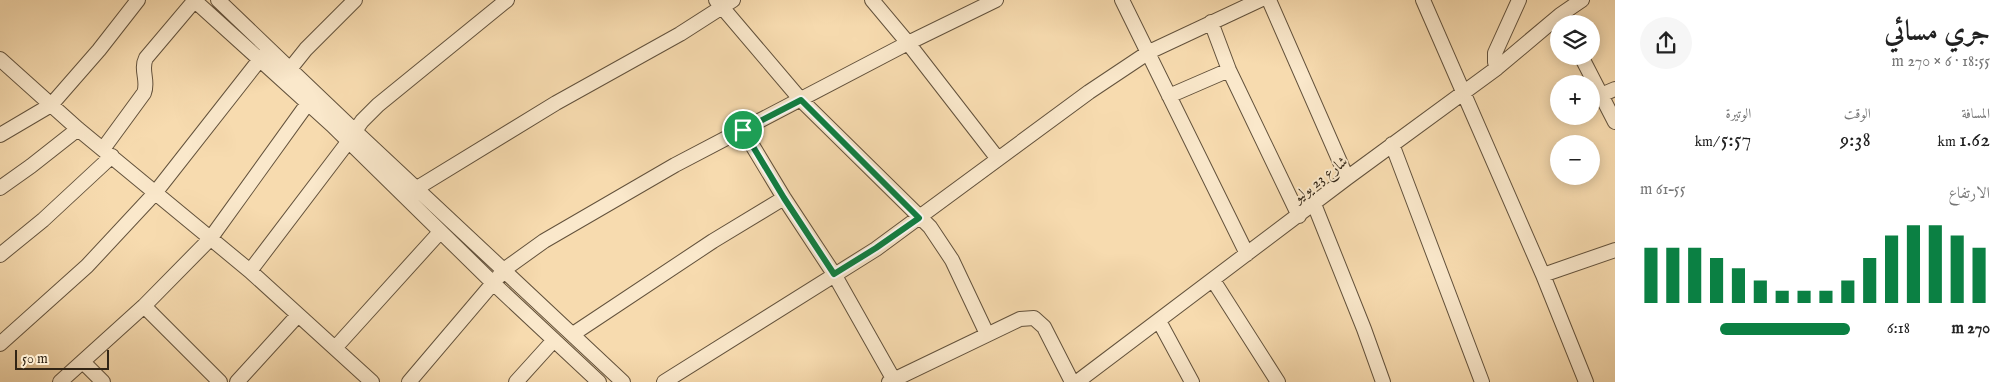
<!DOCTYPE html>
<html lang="ar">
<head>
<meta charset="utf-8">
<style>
	:root { --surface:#fff; --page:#f6f6f6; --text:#222; --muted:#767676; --accent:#0b8043 }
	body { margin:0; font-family:"IM FELL English",Amiri,serif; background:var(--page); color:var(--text); direction:rtl; height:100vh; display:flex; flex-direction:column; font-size:19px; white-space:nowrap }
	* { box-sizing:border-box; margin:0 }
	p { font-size:16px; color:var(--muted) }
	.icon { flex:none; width:28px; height:28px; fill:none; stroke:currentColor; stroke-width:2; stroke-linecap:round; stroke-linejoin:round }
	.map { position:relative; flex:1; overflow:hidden; direction:ltr }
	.side { display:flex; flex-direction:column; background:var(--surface); width:400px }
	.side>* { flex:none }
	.controls { position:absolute; left:1550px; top:15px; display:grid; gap:10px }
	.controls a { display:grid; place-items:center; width:50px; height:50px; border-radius:50%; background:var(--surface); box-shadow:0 2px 12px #0003; font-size:25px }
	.scale { position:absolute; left:15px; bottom:12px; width:94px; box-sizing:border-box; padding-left:5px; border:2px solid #322515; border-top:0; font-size:14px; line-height:18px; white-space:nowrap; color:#322515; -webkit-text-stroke:4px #fae8cb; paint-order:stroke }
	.pin { position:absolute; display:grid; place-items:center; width:42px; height:42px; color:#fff; margin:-21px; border:2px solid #fff; border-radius:50%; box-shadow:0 1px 5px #0007 }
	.round { display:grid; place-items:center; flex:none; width:52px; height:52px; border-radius:26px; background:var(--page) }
	.head { display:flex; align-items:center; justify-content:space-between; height:85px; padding:0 25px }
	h1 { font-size:28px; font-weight:600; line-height:38px }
	.stats { display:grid; grid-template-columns:repeat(3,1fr); gap:8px; height:85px; padding:5px 25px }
	.stats div { display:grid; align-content:center }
	.stats b { font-size:21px; font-weight:600 }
	.stats small { font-size:14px; font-weight:400 }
	.stats p { font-size:14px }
	.chart { height:140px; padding:10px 25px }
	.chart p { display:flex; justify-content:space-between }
	.chart svg { width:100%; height:90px; margin-top:5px; stroke:var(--accent); stroke-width:6 }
	ul { padding:0 25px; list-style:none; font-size:16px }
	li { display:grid; grid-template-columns:80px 60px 1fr; align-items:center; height:38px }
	li i { height:12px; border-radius:6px; background:var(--accent) }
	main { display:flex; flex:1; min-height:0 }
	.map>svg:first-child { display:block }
</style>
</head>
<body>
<main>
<section class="side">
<div class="head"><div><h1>جري مسائي</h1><p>18:55 · 6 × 270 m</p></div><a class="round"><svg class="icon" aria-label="share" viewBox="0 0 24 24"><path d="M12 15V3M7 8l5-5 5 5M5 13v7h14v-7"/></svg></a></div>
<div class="stats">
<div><p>المسافة</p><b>1.62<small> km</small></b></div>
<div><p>الوقت</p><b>9:38</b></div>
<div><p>الوتيرة</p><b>5:57<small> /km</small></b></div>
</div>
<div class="chart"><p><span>الارتفاع</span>55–61 m</p>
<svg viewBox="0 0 160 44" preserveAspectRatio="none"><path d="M5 44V17M15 44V17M25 44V17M35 44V22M45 44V27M55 44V33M65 44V38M75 44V38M85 44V38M95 44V33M105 44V22M115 44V11M125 44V6M135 44V6M145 44V11M155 44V17"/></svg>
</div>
<ul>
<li><b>270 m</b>6:18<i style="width:62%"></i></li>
</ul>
</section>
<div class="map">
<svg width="1615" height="382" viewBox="0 0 1615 382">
	<rect width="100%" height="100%" fill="#f7dbaf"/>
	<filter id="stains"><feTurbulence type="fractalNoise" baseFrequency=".004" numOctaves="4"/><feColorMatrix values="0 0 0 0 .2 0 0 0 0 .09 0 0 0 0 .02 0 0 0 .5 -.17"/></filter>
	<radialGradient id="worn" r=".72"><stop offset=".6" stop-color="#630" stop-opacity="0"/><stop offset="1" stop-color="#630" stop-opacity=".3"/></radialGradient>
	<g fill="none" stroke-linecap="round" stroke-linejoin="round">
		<!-- minor casing -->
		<g stroke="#63523c" stroke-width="16">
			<path id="minor" d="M 194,0 L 332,125 L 493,283 L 599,382
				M 218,0 L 290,69 L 306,49 L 355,0
				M 507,0 L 378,105 L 362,121 L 355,131 L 623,382
				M 716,0 L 801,100 L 930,227 L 952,260 L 987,334
				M 872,0 L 908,43 L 998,159
				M 1122,0 L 1247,254
				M 1269,0 L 1347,178
				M 1423,0 L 1543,275 L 1586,382
				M 1211,22 L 1229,70 L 1299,216
				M 1581,56 L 1615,122
				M 0,59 L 78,129 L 250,271 L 372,382
				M 1497,68 L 1495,62 L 1495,53 L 1519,0
				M 290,69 L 355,131
				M 1601,95 L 1615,89
				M 1169,96 L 1229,70
				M 743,130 L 784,198 L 834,274 L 895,382
				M 0,135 L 51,105 L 99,50 L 138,0
				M 1392,144 L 1482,382
				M 103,149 L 144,93 C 149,81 140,70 146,58 L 195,0
				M 0,188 L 31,166 L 78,129
				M 417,188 L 556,103 L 680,34 L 733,0
				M 1314,204 L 1364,329 L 1383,382
				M 0,255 L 43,220 L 112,156
				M 250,271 L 348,142
				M 1543,275 L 1615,250
				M 1213,280 L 1278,382
				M 144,306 L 220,382
				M 1159,321 L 1192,382
				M 573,334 L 713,241 L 784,198
				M 0,344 L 87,266 L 155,193 L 268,49
				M 335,348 L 440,232
				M 83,362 L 103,382
				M 60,382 L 144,306 L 210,239 L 308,103
				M 237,382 L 298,315
				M 409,382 L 505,269 L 544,241 L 675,165 L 908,43 L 996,0
				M 516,382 L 554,340
				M 664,382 L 876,249 L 1089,92 L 1149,52 L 1260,0
				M 889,382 L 1020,319 L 1034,318 L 1044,327 L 1072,382
				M 1077,382 L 1347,178 L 1497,68 L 1560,15 L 1582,0"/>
		</g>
		<!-- minor -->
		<use href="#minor" stroke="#fae8cb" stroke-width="14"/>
	</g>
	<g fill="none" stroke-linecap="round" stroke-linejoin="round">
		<!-- route casing -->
		<g stroke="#fff" stroke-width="10">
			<path id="route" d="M 801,100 L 919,218 L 876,248 L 834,274 L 784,198 L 743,130 Z"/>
		</g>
		<!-- route -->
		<use href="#route" stroke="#0b8043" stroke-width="6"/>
	</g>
	<g text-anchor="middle" stroke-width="4" stroke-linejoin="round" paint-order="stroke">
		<!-- street labels -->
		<g font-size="15" fill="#322515" stroke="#fae8cb">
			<text transform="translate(1320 179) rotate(-38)" y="5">شارع 23 يوليو</text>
		</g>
	</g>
	<rect width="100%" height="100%" filter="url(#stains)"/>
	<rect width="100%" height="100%" fill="url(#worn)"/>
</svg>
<div class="controls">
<a><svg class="icon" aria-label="layers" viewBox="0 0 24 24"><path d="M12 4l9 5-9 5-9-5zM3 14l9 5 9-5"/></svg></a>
<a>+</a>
<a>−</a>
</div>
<div class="scale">50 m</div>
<div class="pin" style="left:743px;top:130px;background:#1e9e55"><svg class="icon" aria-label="arrive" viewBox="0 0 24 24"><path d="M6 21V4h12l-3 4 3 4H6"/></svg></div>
</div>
</main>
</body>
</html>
